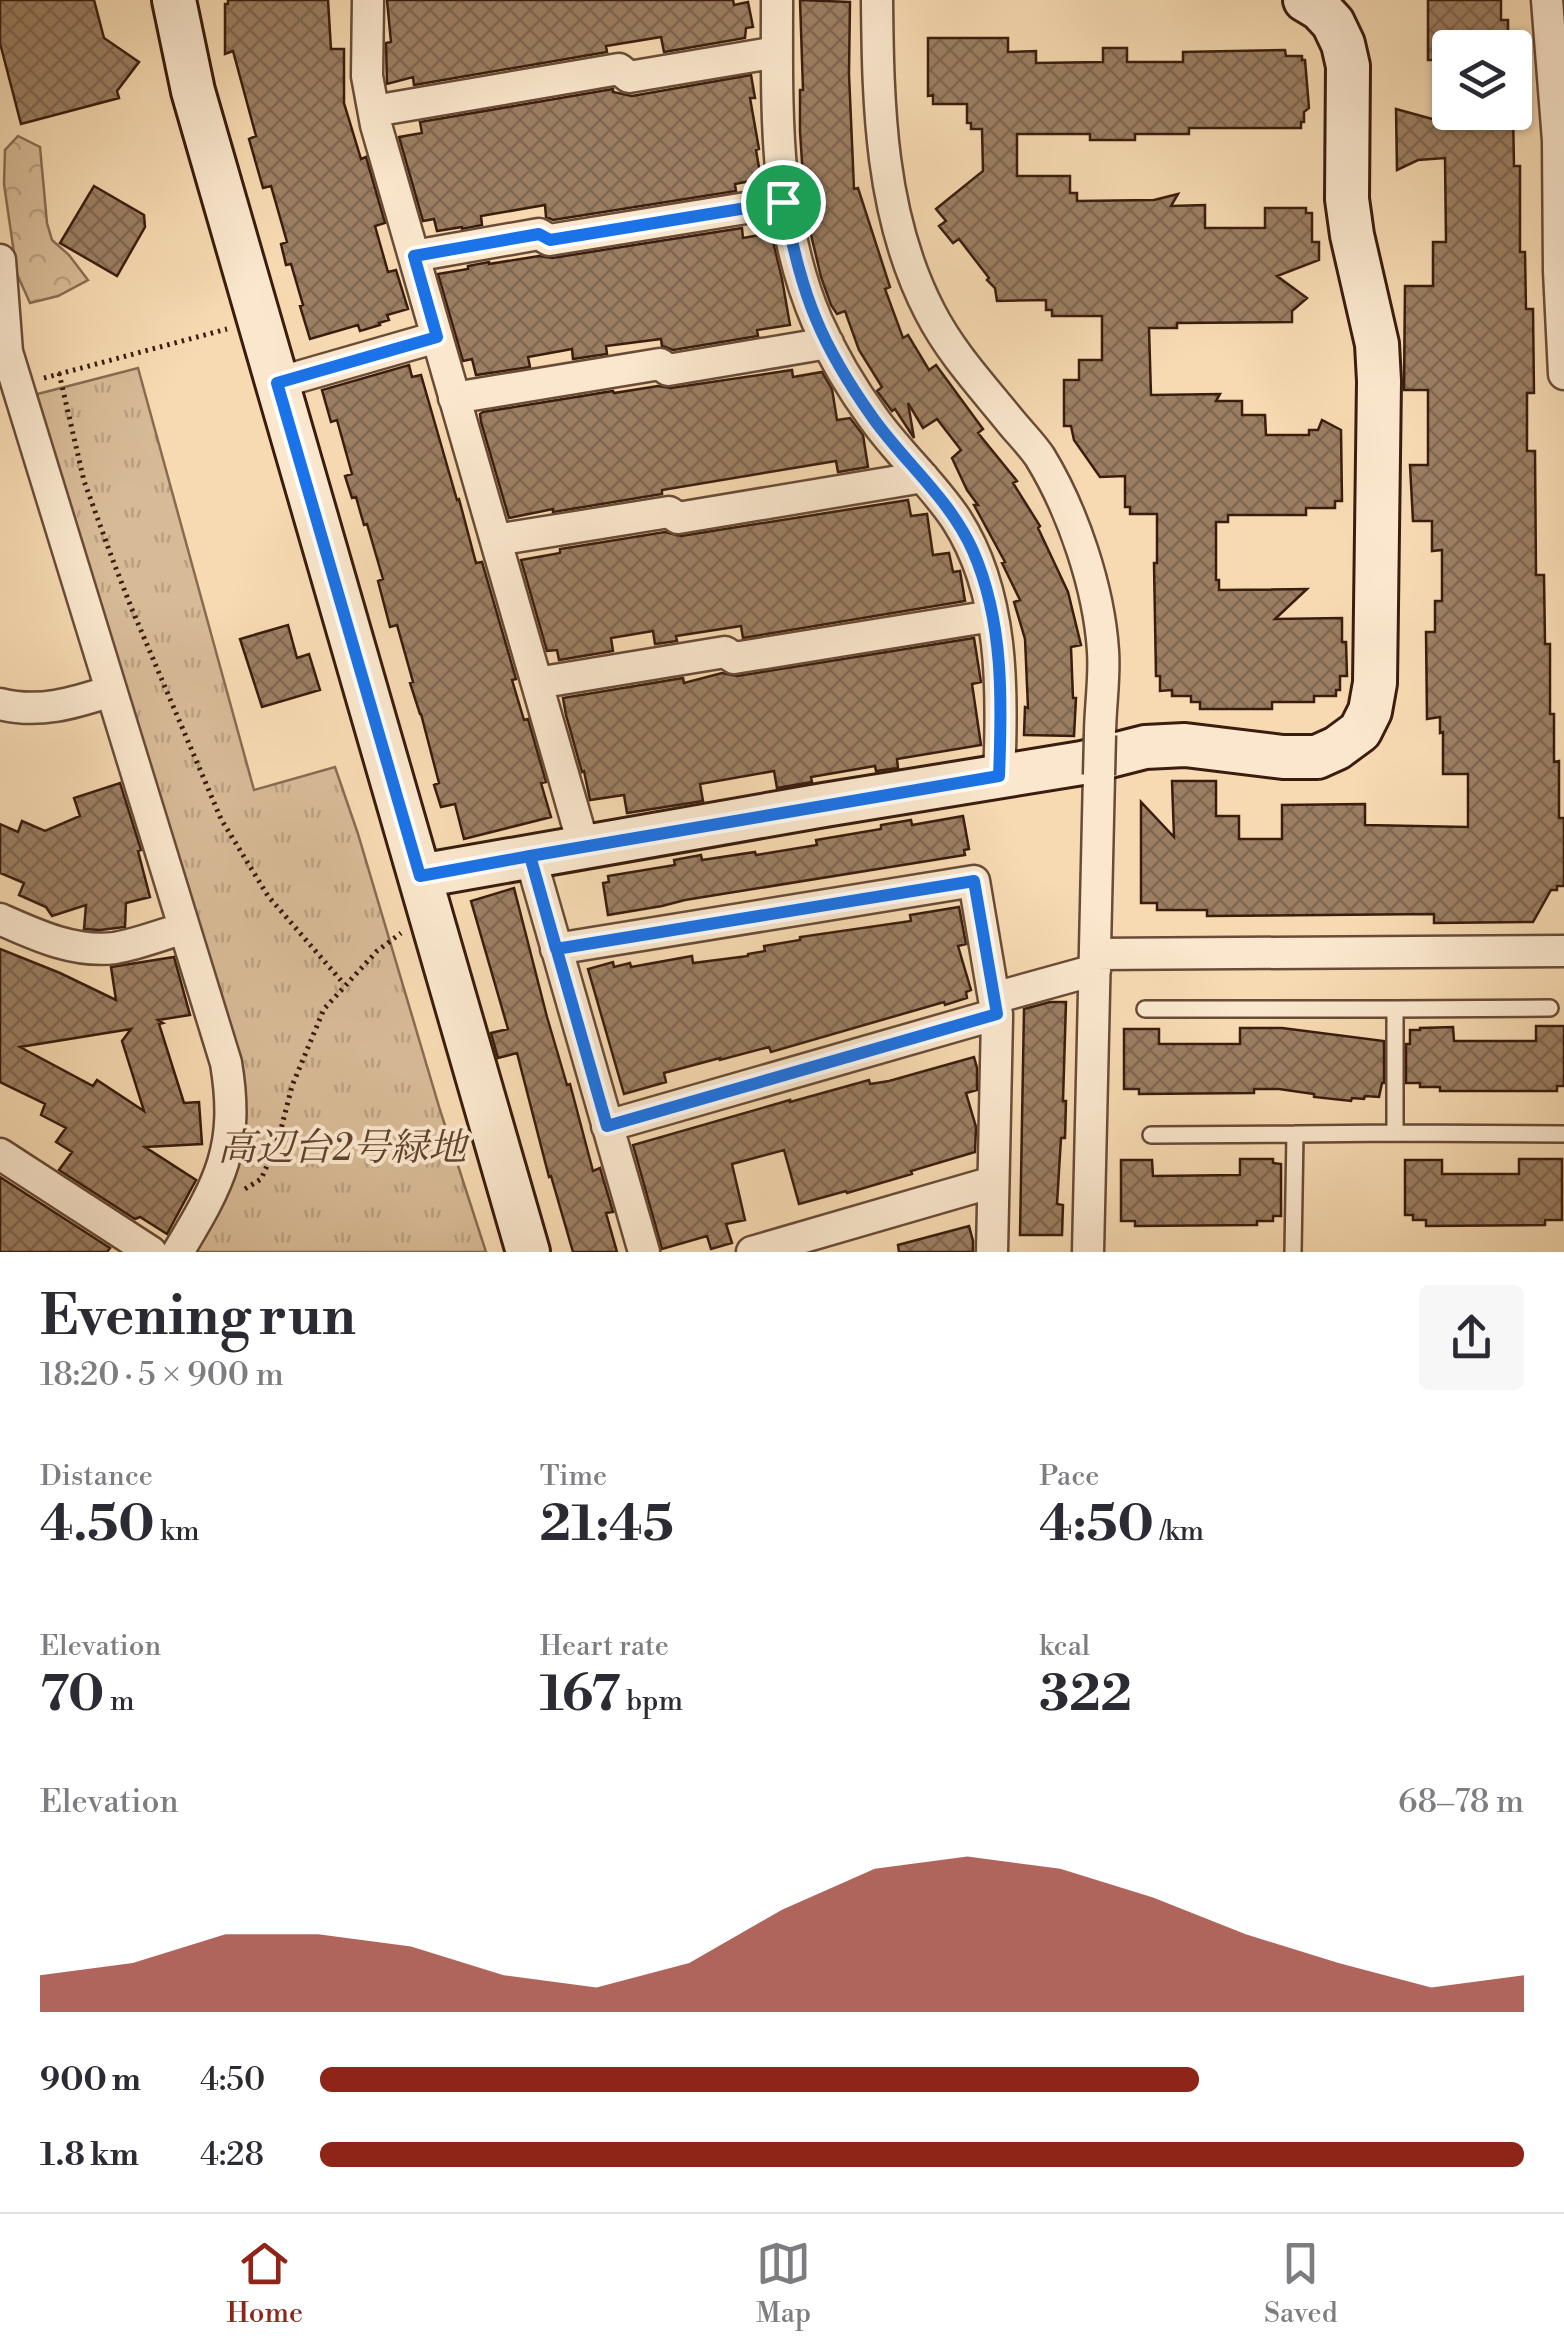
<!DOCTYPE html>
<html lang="en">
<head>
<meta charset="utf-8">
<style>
	:root { --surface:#fff; --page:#f7f7f7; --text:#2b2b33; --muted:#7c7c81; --line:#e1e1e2; --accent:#8f2418 }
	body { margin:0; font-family:"Libre Bodoni","Noto Serif JP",serif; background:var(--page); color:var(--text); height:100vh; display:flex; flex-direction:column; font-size:38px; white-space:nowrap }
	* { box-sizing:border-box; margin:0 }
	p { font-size:32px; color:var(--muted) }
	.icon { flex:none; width:55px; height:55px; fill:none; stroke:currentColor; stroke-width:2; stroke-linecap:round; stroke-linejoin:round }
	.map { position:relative; height:1252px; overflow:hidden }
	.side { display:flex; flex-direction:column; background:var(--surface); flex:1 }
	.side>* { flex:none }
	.tools { position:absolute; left:1432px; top:30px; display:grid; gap:20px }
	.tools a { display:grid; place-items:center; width:100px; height:100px; border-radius:10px; background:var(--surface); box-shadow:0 2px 8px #0004; font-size:50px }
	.pin { position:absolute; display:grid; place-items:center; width:85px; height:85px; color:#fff; margin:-42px; border:5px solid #fff; border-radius:50%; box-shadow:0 2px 10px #0007 }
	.round { display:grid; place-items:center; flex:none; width:105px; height:105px; border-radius:10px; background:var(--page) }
	.overview { display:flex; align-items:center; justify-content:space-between; height:170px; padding:0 40px }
	h1 { font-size:55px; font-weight:700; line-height:75px }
	.metrics { display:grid; grid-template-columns:repeat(3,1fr); gap:15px; height:170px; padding:10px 40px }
	.metrics div { display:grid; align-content:center }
	.metrics b { font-size:50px; font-weight:700 }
	.metrics small { font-size:28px; font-weight:400 }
	.metrics p { font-size:28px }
	.chart { height:280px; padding:20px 40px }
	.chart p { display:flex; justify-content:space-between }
	.chart svg { width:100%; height:180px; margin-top:10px; fill:var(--accent); opacity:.7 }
	ul { padding:0 40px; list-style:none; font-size:32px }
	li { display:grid; grid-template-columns:160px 120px 1fr; align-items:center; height:75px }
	li i { height:25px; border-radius:12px; background:var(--accent) }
	.menu { display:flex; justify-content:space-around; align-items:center; height:140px; border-top:2px solid var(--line); background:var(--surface); font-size:28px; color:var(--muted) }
	.menu a { display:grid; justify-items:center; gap:5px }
	.menu .current { color:var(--accent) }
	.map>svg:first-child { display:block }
</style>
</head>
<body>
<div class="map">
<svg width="1564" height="1252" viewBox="0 0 1564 1252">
	<defs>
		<pattern id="forest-crowns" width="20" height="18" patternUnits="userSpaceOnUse" patternTransform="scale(2.5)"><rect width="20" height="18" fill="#d7ba96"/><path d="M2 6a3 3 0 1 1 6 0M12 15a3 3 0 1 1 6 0" fill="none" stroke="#b99f80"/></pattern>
		<pattern id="park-tufts" width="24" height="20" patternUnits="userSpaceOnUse" patternTransform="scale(2.5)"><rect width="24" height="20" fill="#d7ba96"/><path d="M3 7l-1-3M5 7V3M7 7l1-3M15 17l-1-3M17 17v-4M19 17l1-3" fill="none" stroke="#b99f80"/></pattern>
		<pattern id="building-cross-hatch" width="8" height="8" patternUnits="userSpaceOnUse" patternTransform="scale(2.5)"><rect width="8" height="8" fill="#9c7f63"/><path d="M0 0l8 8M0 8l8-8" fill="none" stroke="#806750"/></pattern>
	</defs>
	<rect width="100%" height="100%" fill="#f7dab2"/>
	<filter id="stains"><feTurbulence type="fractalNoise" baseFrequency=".002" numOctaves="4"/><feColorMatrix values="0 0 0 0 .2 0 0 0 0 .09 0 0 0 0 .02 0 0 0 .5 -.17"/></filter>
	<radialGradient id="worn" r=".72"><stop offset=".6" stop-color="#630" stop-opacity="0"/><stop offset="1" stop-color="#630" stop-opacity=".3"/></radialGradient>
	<!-- forest -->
	<path fill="url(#forest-crowns)" stroke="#886c52" stroke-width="2.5" d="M 18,136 L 40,147 L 47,223 L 52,240 L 69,255 L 88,280 L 58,296 L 30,303 L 17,274 L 4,184 L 5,150 Z"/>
	<!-- park -->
	<path fill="url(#park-tufts)" stroke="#886c52" stroke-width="2.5" d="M 138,368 L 254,790 L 335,767 L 358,834 L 440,1110 L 486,1252 L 194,1252 L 238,1156 L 30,396 Z"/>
	<!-- building -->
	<path fill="url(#building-cross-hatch)" stroke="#3a1d0e" stroke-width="2.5" fill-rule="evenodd" d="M 0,0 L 94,0 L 104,38 L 139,62 L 117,91 L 119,98 L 21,124 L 0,43 Z
		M 228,0 L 328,0 L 331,49 L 344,49 L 344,103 L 361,159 L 366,157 L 385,223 L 375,226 L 388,272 L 396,270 L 408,309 L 387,315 L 389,320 L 379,323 L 380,325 L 360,331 L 358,325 L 310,339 L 300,306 L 303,305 L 291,264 L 286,265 L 281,244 L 287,242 L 271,186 L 263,188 L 249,139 L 256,136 L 233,51 L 225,54 L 225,4 L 228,4 Z
		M 387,0 L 733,0 L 734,5 L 748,2 L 753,27 L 746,28 L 745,38 L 664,52 L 661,37 L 606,46 L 607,52 L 414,85 L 413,77 L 387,84 L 386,43 L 391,42 Z
		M 800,0 L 850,2 L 849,74 L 854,189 L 858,188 L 890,287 L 885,289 L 903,338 L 908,335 L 929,370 L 936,365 L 983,429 L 978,433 L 1017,481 L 1013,483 L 1040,526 L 1038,528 L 1068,592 L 1081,645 L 1071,647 L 1073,698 L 1076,698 L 1074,736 L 1024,735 L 1025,707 L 1028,708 L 1025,639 L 1014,602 L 1020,600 L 1002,563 L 1005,562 L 974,505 L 978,505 L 967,490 L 952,458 L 961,450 L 937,419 L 923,428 L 908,403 L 914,438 L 895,409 L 892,411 L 877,391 L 882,387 L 859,350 L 845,311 L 837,314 L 831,305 L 821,277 L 805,209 L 800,131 L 800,90 L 803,90 Z
		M 1428,0 L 1501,0 L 1501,20 L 1508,20 L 1508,48 L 1450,48 L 1450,60 L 1428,60 Z
		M 928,38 L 1008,38 L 1008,52 L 1036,51 L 1036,63 L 1103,62 L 1103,48 L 1127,48 L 1127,62 L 1183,62 L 1183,52 L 1285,50 L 1286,56 L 1302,56 L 1302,60 L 1305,60 L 1309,108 L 1304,112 L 1304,122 L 1301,122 L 1301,128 L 1189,128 L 1189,134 L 1135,134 L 1135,140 L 1090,140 L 1090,134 L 1017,134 L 1017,176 L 1070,176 L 1070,193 L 1077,193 L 1077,201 L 1154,200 L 1178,194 L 1171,206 L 1205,205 L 1205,228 L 1265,228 L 1265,208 L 1306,208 L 1306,213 L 1312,213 L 1312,242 L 1319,242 L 1319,260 L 1277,276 L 1307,298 L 1292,311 L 1292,322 L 1177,323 L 1177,328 L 1149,328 L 1151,395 L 1220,394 L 1216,401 L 1242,401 L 1242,415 L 1265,415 L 1266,435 L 1309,435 L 1309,430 L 1318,430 L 1322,420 L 1341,430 L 1342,501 L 1335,501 L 1335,508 L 1306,508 L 1306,515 L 1228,515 L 1228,522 L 1216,522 L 1216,580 L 1219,580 L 1219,590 L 1307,589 L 1275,619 L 1342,618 L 1342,642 L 1346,642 L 1347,676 L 1340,676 L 1340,690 L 1336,690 L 1336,696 L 1314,696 L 1314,702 L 1272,702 L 1272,709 L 1200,709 L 1200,702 L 1191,702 L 1191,696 L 1172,696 L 1172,690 L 1160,691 L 1160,676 L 1156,676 L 1154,563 L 1157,563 L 1157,514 L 1130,514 L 1130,507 L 1125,507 L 1125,476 L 1100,477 L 1074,440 L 1071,426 L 1064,426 L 1064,380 L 1079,380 L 1079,360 L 1102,360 L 1102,316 L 1052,316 L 1052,310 L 1046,310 L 1046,300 L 997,301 L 995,288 L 987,280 L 989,278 L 959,239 L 953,243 L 939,226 L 946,221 L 936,209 L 983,171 L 982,129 L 971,129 L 971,123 L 967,123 L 967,104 L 933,104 L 933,95 L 928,96 Z
		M 751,75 L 755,98 L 750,98 L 759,149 L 756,150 L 761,179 L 735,184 L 736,191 L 553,220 L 546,217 L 545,205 L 481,216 L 482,225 L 462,229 L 462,227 L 437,231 L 434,219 L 423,221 L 399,137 L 422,133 L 420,122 L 613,89 L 613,92 L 632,96 Z
		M 1396,109 L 1436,120 L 1436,112 L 1513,112 L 1514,166 L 1520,166 L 1520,252 L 1525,252 L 1526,309 L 1533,309 L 1534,393 L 1527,393 L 1527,451 L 1535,451 L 1536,575 L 1544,575 L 1545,644 L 1550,644 L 1550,714 L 1554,714 L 1554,762 L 1559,761 L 1559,818 L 1564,818 L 1564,886 L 1557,886 L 1557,890 L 1551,890 L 1533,922 L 1434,923 L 1434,914 L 1207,916 L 1207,910 L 1157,910 L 1157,903 L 1141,903 L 1141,802 L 1174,837 L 1172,781 L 1216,781 L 1216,816 L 1239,816 L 1239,839 L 1282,839 L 1282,805 L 1365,804 L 1365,825 L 1468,827 L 1468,774 L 1443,774 L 1443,732 L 1440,733 L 1440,717 L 1427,719 L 1426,632 L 1435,632 L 1435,601 L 1442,601 L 1442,550 L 1432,551 L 1432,521 L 1413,521 L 1410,465 L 1428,465 L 1428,390 L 1404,390 L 1405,286 L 1433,286 L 1433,242 L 1446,242 L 1445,158 L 1418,160 L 1397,170 Z
		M 94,186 L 144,215 L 145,227 L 117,276 L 60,243 Z
		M 742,228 L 743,238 L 771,233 L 782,279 L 790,325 L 757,330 L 758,336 L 673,350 L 662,346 L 661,339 L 606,346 L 607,354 L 573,359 L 572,349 L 528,357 L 530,367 L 476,375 L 472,359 L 463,361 L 438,274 L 468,269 L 468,266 L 489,262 L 489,264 L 539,256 L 552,258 Z
		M 409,365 L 412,377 L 421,375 L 457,500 L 459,499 L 476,563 L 482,562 L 516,679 L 512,680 L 524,720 L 528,719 L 546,782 L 541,783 L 551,817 L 464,839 L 455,804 L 441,807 L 434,785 L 439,783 L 421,714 L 420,714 L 410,683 L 413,682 L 397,625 L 390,627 L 378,581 L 383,579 L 367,524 L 364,525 L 356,497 L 352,498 L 345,476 L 352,474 L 337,420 L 331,422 L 322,390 Z
		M 792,370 L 793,377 L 822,372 L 832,389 L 837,420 L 850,418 L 863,435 L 868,467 L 838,472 L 836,461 L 662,490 L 662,494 L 553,512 L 553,509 L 509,518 L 481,422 L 480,414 L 483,412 L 613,391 L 614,393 L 658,386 L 671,388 Z
		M 908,500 L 911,516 L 927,514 L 933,555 L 949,553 L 953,572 L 960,571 L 965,601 L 743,638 L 741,626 L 676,636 L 677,641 L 655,644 L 653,631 L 611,638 L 613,651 L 559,660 L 557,650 L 547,651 L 521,560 L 560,553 L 560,549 L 665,532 L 681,536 Z
		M 288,625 L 297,658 L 309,654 L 320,690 L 262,707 L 240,639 Z
		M 974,638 L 981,682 L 972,684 L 981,745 L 897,759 L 898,768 L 876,771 L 875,766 L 811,777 L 812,782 L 777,788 L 774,771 L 700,784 L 703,801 L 627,813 L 624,795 L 590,800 L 584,771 L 582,772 L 566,715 L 563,698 L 683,678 L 684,683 L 722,673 L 737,676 Z
		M 120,783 L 141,850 L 138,851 L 150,897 L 126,903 L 125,927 L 100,930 L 84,929 L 86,905 L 52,916 L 46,907 L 19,895 L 24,883 L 0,873 L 0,824 L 18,832 L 22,821 L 45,831 L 80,816 L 74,798 Z
		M 963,816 L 969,849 L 964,850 L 965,855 L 685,900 L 662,906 L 608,915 L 603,883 L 609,882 L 608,876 L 675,865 L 674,860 L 701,855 L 702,860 L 755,852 L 756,855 L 817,845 L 816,840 L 881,829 L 881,825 L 911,820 L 912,825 Z
		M 514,888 L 547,1017 L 567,1085 L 570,1084 L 593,1171 L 600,1168 L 613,1212 L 606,1213 L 617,1252 L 573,1252 L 551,1176 L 549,1177 L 517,1053 L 498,1058 L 491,1033 L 508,1029 L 471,901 Z
		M 959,907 L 966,944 L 958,946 L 971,990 L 966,992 L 967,998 L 945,1005 L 944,1002 L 771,1052 L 769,1047 L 720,1060 L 720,1058 L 664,1073 L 666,1082 L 624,1094 L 588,969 L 613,962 L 614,967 L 630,963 L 631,967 L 692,956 L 693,963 L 748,956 L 748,954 L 765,951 L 764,946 L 800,940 L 800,937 L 911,921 L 910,915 Z
		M 0,949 L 60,973 L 116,1000 L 111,967 L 174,957 L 190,1015 L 158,1020 L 163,1023 L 159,1024 L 184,1103 L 199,1102 L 202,1144 L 145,1147 L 196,1180 L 167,1234 L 140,1217 L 135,1219 L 59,1170 L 72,1152 L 56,1142 L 66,1128 L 41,1115 L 45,1104 L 0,1082 ZM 131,1029 L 122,1041 L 144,1111 L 97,1080 L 93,1086 L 20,1047 Z
		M 1050,1002 L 1066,1002 L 1063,1101 L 1066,1101 L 1065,1138 L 1061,1138 L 1057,1204 L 1063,1205 L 1062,1235 L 1020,1235 L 1024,1009 Z
		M 1536,1026 L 1564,1026 L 1564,1086 L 1557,1086 L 1557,1091 L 1440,1091 L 1440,1087 L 1420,1087 L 1420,1083 L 1406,1083 L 1406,1044 L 1410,1044 L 1410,1030 L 1420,1030 L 1420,1028 L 1453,1027 L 1454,1041 L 1536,1041 Z
		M 1240,1028 L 1282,1028 L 1384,1041 L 1384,1083 L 1382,1083 L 1379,1097 L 1365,1096 L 1364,1099 L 1352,1098 L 1351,1101 L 1314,1097 L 1314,1094 L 1279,1089 L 1254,1089 L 1254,1093 L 1139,1094 L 1139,1089 L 1124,1089 L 1124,1029 L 1159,1029 L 1159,1044 L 1240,1044 Z
		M 974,1057 L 977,1068 L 977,1090 L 966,1093 L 976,1127 L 975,1152 L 911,1171 L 912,1174 L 847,1193 L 846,1191 L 799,1204 L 784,1150 L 732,1164 L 745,1220 L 726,1224 L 732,1243 L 711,1249 L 707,1236 L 662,1249 L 633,1145 L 790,1100 L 790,1102 L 869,1080 L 870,1084 L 889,1081 Z
		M 1240,1159 L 1273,1159 L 1273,1163 L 1281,1164 L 1281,1216 L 1273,1216 L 1273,1221 L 1257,1221 L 1257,1225 L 1135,1226 L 1135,1221 L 1121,1221 L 1121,1160 L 1152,1160 L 1153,1176 L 1240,1175 Z
		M 1519,1159 L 1562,1159 L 1562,1220 L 1545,1220 L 1545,1225 L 1426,1226 L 1426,1220 L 1413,1220 L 1413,1215 L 1405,1215 L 1405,1160 L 1442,1160 L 1442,1174 L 1519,1174 Z
		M 0,1177 L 110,1248 L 107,1252 L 0,1252 Z
		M 969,1226 L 973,1241 L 973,1252 L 899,1252 L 898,1245 Z"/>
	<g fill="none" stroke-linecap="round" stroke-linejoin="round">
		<!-- lane casing -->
		<g stroke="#694c37" stroke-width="20">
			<path id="lane" d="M 1145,1009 L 1395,1009 L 1395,1133 L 1295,1134 L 1293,1252
				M 1395,1009 L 1550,1008
				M 1395,1133 L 1564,1134
				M 1151,1135 L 1295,1134"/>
		</g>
		<!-- street casing -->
		<g stroke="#694c37" stroke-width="35">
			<path id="street" d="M 368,0 L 367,76 L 376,125 L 584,847
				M 777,0 C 777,108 773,219 817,321 C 832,355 852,389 874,419 C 899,454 932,483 956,519 C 1004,593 1003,691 999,776
				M 877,0 C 878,105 880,216 930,312 C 951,353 982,386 1011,422 C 1020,433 1032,445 1040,457 C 1073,511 1099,588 1103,651 C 1105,679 1100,707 1100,735
				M 1547,0 L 1558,141 L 1559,271 L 1564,374
				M 374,111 L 619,69 L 629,77 L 777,52
				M 414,256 L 539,234 L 549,240 L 783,202
				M 0,260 L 7,352 L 226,1063 C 240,1147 220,1182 178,1252
				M 277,383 L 437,337
				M 454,398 L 660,364 L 668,370 L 828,343
				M 496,540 L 669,512 L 678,518 L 923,477
				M 537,683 L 725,652 L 734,658 L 992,616
				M 0,704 C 39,714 74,703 111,691
				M 530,856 L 644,1252
				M 0,919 C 36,935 74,953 115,948 C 138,944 161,935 184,928
				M 556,949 L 974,881 L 997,1017 L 992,1252
				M 1095,954 L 1564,951
				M 994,998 L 1095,970
				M 607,1126 L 997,1014
				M 0,1154 L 151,1252
				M 752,1252 L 993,1182
				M 1088,1252 L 1099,775"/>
		</g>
		<!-- secondary casing -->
		<g stroke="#3a1d0e" stroke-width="48">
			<path id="secondary" d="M 174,0 L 193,91 L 528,1252
				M 420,876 L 824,805 L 1082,763 L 1145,747 L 1185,745 L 1283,757 L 1317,757 L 1337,748 L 1360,731 L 1370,711 L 1375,683 L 1379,381 L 1377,344 L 1352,235 L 1347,199 L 1348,66 L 1343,44 L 1333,23 L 1320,9 L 1305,0"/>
		</g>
		<!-- path -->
		<path stroke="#3a1d0e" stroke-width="5" stroke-dasharray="2.5 5" stroke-linecap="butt" d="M 59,373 L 84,481 L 112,558 L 131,607 L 221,819 L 268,896 L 344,984
			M 44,378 L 227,329
			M 245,1189 L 261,1179 L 266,1168 L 280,1133 L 292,1086 L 324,1009 L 377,951 L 401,933"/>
		<!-- lane -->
		<use href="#lane" stroke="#fae7cd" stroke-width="15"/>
		<!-- street -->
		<use href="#street" stroke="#fae7cd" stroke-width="30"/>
		<!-- secondary -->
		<use href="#secondary" stroke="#fae7cd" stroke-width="42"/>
		<!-- street-bridge casing -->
		<g stroke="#694c37" stroke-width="35" stroke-linecap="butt">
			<path id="street-bridge" d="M 1099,775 L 1100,735"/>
		</g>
		<!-- street-bridge -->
		<use href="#street-bridge" stroke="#fae7cd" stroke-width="30"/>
	</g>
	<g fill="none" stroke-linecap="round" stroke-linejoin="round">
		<!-- route casing -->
		<g stroke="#fff" stroke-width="20">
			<path id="route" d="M 783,202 L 550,240 L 539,234 L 414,256 L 437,337 L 277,383 L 420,876 L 530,856 L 556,949 L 974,881 L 997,1014 L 607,1126 L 530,856 L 999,776 C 1002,702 1004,622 973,551 C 950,499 905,463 873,418 C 851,387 830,353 816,319 C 800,281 792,241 783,202"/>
		</g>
		<!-- route -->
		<use href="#route" stroke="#1a73e8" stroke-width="12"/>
	</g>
	<g text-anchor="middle" stroke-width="8" stroke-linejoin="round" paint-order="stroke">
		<!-- park labels -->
		<g font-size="38" font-style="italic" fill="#614430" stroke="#fae7cd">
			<text x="342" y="1160">高辺台2号緑地</text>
		</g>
	</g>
	<rect width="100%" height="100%" filter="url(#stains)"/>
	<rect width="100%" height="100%" fill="url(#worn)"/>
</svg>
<div class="tools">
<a><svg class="icon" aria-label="layers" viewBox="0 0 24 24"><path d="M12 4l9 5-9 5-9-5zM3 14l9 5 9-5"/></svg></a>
</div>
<div class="pin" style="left:783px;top:202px;background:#1e9e55"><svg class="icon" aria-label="arrive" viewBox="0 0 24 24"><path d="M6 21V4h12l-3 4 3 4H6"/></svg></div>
</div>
<section class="side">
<div class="overview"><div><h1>Evening run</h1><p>18:20 · 5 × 900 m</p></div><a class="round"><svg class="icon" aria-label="share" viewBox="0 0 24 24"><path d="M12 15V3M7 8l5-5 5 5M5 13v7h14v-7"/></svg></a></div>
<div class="metrics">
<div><p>Distance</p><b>4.50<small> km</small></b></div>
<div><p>Time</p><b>21:45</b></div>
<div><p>Pace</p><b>4:50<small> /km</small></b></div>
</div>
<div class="metrics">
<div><p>Elevation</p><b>70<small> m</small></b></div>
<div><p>Heart rate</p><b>167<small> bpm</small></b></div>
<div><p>kcal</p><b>322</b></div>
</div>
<div class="chart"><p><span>Elevation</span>68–78 m</p>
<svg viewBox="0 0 160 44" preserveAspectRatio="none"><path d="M0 44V35L10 32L20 25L30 25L40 28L50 35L60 38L70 32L80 19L90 9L100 6L110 9L120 16L130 25L140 32L150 38L160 35V44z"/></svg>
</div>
<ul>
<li><b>900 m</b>4:50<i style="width:73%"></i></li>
<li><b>1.8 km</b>4:28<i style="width:100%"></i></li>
</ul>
</section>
<nav class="menu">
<a class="current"><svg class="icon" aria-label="home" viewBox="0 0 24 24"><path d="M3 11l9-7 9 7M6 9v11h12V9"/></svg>Home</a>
<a><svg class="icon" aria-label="map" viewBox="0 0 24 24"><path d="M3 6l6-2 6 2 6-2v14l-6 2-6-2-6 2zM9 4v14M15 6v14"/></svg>Map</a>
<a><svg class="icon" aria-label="saved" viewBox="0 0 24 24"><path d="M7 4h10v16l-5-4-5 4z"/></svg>Saved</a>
</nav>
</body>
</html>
